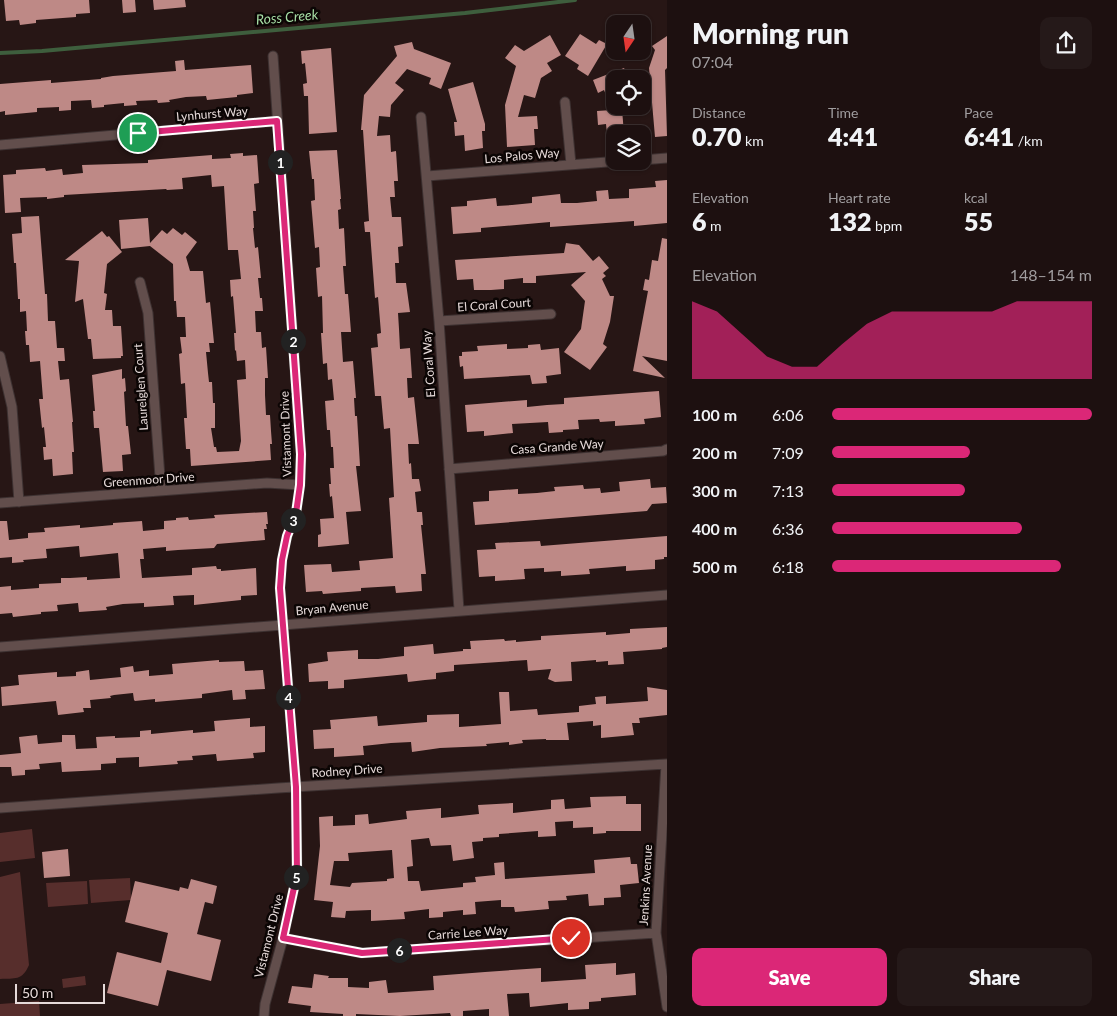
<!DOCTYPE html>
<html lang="en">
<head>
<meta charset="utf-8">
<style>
	:root { --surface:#1d1010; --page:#251919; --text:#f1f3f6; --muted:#a09d9f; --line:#3b3030; --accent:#db2777 }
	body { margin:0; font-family:Lato,sans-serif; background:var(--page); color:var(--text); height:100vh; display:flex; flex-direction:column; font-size:19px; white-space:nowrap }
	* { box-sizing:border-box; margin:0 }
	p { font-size:16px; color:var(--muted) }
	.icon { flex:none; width:28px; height:28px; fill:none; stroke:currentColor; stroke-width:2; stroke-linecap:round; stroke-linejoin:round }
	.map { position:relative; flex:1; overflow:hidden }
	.panel { display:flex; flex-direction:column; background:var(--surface); width:450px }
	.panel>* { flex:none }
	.needle { width:32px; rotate:193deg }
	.tools { position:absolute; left:606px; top:15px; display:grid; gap:10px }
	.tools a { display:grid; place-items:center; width:45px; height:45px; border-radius:10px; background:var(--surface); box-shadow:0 1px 4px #0004,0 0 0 1px var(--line); font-size:25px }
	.scale { position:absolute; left:15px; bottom:12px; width:90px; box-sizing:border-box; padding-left:5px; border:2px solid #e6dad9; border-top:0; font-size:14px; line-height:18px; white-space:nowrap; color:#e6dad9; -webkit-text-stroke:4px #0b0504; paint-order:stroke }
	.pin { position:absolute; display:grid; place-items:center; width:42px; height:42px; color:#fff; margin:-21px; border:2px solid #fff; border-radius:50%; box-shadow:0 1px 5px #0007 }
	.km { position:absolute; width:25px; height:25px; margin:-12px; border-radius:50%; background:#222; color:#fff; font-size:14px; line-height:25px; text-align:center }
	.round { display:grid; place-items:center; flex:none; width:52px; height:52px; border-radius:10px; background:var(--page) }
	.headline { display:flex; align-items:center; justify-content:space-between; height:85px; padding:0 25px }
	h1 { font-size:28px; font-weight:800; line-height:38px }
	.stats { display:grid; grid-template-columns:repeat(3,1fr); gap:8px; height:85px; padding:5px 25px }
	.stats div { display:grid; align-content:center }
	.stats b { font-size:25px; font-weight:800 }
	.stats small { font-size:14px; font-weight:400 }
	.stats p { font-size:14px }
	.chart { height:140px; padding:10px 25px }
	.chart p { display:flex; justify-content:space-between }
	.chart svg { width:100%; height:90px; margin-top:5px; fill:var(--accent); opacity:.7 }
	.primary-button { display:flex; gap:10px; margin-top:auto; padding:10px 25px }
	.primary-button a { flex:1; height:58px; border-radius:10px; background:var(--accent); color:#fff; font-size:20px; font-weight:800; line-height:58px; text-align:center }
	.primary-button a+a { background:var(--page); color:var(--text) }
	ul { padding:0 25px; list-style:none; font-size:16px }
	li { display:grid; grid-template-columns:80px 60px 1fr; align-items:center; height:38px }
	li i { height:12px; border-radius:6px; background:var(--accent) }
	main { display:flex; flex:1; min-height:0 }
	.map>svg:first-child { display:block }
</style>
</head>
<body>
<main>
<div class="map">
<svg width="667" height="1016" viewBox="0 0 667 1016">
	<rect width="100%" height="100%" fill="#271615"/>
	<!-- green -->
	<path fill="#572e2c" d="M 32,829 L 35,858 L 0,862 L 0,833 Z
		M 20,872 L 29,965 C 22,981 15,978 0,979 L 0,877 Z
		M 130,878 L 131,900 L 91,903 L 89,880 Z
		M 87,881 L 88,904 L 48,907 L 46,883 Z
		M 85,976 L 86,985 L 63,988 L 62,979 Z
		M 39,1001 L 40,1016 L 0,1016 L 0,1004 Z"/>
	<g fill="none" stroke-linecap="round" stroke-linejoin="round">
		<!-- stream -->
		<path stroke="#3e5e3d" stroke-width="4" d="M 0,53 L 42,51 L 465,13 L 575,0"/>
	</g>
	<!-- building -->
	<path fill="#be8986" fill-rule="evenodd" d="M 4,0 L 89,0 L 90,13 L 76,14 L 76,17 L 36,20 L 36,23 L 20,25 L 19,20 L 6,21 Z
		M 122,0 L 135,0 L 136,12 L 123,13 Z
		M 153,0 L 185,0 L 186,7 L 154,10 Z
		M 580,34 L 596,44 L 599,40 L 607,44 L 588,76 L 577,69 L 579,65 L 565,56 Z
		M 550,35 L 561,55 L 547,63 L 552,71 L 541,78 L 535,98 L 524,95 L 518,117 L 537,116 L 538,129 L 534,129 L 535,145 L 507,147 L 505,105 L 516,66 L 505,58 L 515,45 L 524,51 Z
		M 667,36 L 667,68 L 665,70 L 667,136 L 655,137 L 649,68 L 655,50 L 652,46 Z
		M 412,42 L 414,49 L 451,63 L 441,89 L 429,84 L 431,78 L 407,69 L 395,83 L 404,90 L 391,105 L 390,117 L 379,116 L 377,136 L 390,135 L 391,152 L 396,151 L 398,181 L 394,181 L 395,197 L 390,197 L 392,217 L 401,217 L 403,246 L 398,247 L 399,263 L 395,263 L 396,283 L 406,283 L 410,312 L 398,313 L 399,329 L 400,349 L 410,348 L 412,378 L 407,378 L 408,398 L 414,397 L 419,444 L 408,444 L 409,464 L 411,463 L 412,479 L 419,479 L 421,491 L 415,492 L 417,512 L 422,512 L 423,525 L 421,525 L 426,574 L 421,574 L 422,591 L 396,593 L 395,586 L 361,588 L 361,591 L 335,593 L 323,594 L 322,591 L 306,592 L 304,565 L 331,564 L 332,572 L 360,570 L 359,561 L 393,558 L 389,498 L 394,497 L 390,428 L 384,429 L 381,396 L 375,396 L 371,348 L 378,347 L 377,334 L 381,333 L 378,297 L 375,298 L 370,232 L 365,232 L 364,222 L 369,221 L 363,130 L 361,130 L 364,95 L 397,56 L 394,46 Z
		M 331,48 L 337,132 L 309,134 L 308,96 L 304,96 L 303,84 L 307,83 L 305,63 L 302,64 L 301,51 Z
		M 184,60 L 185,70 L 251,65 L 253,93 L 237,95 L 237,97 L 207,100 L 206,96 L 186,97 L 169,100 L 170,102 L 158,103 L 157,100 L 136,101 L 137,105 L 124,106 L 124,103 L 104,105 L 104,107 L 92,108 L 91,100 L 71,101 L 71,110 L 59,111 L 59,107 L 37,108 L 37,112 L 5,115 L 5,111 L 0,112 L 0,84 L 51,80 L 51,83 L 101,79 L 101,78 L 113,76 L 176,71 L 175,61 Z
		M 624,68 L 629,79 L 615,79 L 615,110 L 622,109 L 624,134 L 607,134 L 606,124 L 598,125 L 597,111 L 612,110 L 604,90 L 598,93 L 593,80 Z
		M 473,82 L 485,124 L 485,131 L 482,131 L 483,148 L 465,151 L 464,135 L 455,136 L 454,122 L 457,122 L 448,89 Z
		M 337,150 L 341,199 L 340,199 L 341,209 L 338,210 L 339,229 L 344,228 L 346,266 L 343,266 L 345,294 L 348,294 L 351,332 L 341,332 L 343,362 L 353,361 L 356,398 L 354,398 L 355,416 L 357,416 L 360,466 L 356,466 L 361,511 L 346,512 L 349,544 L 318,547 L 318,535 L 321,534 L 320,519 L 334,518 L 332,496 L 330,497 L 329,484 L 331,484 L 330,468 L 334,468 L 333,447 L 331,447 L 330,430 L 327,430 L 325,401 L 334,400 L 332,379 L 328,380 L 327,363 L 323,364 L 321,333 L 323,333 L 322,296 L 318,297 L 316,268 L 320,267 L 319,247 L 315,248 L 311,201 L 315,200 L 314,179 L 312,179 L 309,151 Z
		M 243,153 L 243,156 L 257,155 L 259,183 L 254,184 L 256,211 L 253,211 L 254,228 L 253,228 L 255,248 L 258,247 L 261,278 L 258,278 L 260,298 L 262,298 L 263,311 L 255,311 L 256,332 L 261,332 L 262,348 L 266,347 L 268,378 L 265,378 L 265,395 L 266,415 L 270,415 L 271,431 L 272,444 L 270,444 L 271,460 L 191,466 L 190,449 L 186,449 L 184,418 L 187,418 L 185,383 L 181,384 L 179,354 L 182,353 L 180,337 L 186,337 L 185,317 L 177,317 L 176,301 L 174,301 L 173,264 L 150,246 L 121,249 L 119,220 L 148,218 L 150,243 L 162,230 L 167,234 L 173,228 L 182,235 L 185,232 L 197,242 L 186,257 L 190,271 L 203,271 L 206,303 L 210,302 L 214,343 L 209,343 L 210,352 L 206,352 L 208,373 L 209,382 L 212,382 L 213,403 L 215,403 L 215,428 L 211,428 L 214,447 L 216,447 L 217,452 L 239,451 L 241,441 L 237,380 L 246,379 L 245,360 L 237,361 L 236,350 L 235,351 L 234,333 L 236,333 L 233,296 L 231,297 L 230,280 L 241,279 L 238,250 L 228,250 L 224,186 L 212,187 L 211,175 L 182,178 L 183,189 L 167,190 L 166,189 L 64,195 L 64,197 L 47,199 L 47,197 L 20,198 L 21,212 L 5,213 L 3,175 L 16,174 L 16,170 L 45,168 L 46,171 L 62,169 L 63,175 L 83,173 L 82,165 L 148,163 L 148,160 L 212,155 L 212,159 L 231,158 L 230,154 Z
		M 667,180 L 667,223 L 634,226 L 634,221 L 550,227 L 550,222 L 481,228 L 481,232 L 453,234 L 451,207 L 467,206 L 467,201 L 496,198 L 497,206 L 512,205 L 532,203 L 532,197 L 560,194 L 561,203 L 577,203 L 597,201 L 596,191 L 608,190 L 609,199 L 629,198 L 629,189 L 656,187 L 655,181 Z
		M 39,216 L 45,294 L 47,294 L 48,321 L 55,321 L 57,348 L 64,348 L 65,361 L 58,361 L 60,380 L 69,379 L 73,422 L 72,422 L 74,452 L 72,452 L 73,474 L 53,476 L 52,459 L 44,460 L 43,447 L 46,447 L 44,427 L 42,428 L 39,399 L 43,399 L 40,361 L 30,362 L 29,345 L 26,345 L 25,331 L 27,331 L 26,311 L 20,312 L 20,299 L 18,299 L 16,263 L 14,263 L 12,234 L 22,233 L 21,217 Z
		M 102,231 L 107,237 L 109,236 L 122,252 L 107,264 L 104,293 L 107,294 L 105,310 L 112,310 L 113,326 L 121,326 L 123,356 L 121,356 L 121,358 L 93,359 L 91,339 L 88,339 L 83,299 L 75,302 L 79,261 L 65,260 Z
		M 662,238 L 667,239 L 667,361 L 642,356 L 665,378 L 633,371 L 648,291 L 643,290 L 645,279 L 649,280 L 652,260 L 658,261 Z
		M 566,243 L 579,245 L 593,261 L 599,256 L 609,268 L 603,273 L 606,276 L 602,279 L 610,296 L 614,296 L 610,322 L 603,344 L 607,347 L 590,370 L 564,352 L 581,329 L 585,301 L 571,285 L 586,272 L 536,276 L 536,283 L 523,283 L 523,278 L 504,280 L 504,289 L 491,290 L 474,290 L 473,279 L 457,280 L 455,260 L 564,253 Z
		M 507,344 L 507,349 L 528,348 L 528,345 L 540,344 L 541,350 L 559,348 L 561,374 L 546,376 L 547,383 L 532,384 L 530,375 L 464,379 L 463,366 L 460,367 L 459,356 L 462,356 L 462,352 L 478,351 L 477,346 Z
		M 122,369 L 122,379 L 125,378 L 126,391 L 124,392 L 126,426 L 128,426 L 131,454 L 122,455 L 123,471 L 103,472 L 99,428 L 94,428 L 93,411 L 95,411 L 92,375 Z
		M 659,391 L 661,417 L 644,419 L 645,424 L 615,426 L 615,421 L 600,422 L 599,419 L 578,420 L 579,429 L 563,430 L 563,432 L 549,433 L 548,422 L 512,424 L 513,433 L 484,436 L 484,431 L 467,432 L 465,405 L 527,400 L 527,407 L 547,405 L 564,404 L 564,398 Z
		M 650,479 L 651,488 L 666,487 L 667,503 L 652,504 L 647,511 L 475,525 L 473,502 L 489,501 L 489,491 L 518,489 L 518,494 L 537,493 L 555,491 L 554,487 L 583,485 L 584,489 L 600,488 L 601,493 L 620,491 L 619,482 Z
		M 267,512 L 268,524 L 266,524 L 267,529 L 264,529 L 265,540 L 217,544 L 214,548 L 178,550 L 166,551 L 166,547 L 143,549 L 144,559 L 140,559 L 142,578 L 192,575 L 192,568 L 216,566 L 217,569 L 221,569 L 221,571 L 256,568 L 257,595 L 241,596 L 241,600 L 194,605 L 194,595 L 173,596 L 174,605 L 144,607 L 144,603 L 123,604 L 106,607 L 107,610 L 79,612 L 78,603 L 57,605 L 58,611 L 41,612 L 41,614 L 13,617 L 12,613 L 0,614 L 0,587 L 11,586 L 11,590 L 39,588 L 39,584 L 61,583 L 61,578 L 70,578 L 87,577 L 87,580 L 120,578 L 118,553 L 80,557 L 79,546 L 46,549 L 47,558 L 23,560 L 24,562 L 12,563 L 12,557 L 0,558 L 0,521 L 7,521 L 9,540 L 28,538 L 28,533 L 45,532 L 44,528 L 80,525 L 80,528 L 113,525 L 113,523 L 142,521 L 143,531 L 164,529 L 164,521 L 176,520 L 176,518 L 188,517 L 189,520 L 215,518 L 214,515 Z
		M 667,536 L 667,557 L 664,557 L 664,559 L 655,560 L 655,569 L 626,571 L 626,566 L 589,569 L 590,574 L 561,576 L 561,571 L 544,572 L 544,568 L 524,569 L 525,579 L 495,581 L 495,576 L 479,577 L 477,550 L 496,549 L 495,543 L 540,541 L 541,546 Z
		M 667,627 L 667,647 L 662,648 L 662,649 L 623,652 L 624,664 L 608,665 L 608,661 L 596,662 L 596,660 L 571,662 L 572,681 L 555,682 L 548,679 L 551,669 L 528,671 L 527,660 L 454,665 L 454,671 L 436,673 L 436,679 L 425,680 L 408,682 L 407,674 L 387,676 L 344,680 L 344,688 L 328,689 L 328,681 L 309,682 L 308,664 L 328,661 L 327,652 L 358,650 L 358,659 L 378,659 L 404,656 L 404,647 L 433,644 L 434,654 L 463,651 L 463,649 L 471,649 L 470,641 L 504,639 L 505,641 L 516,640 L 516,642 L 541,640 L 541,636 L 606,632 L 606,635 L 630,633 L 630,629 Z
		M 219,660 L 219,662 L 244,661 L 245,671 L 263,670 L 265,689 L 245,690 L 246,699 L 233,700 L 232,690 L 202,694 L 202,698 L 155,702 L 155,699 L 135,701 L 134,700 L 133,693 L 114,695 L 110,696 L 111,698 L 90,700 L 91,708 L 83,708 L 84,712 L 58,715 L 56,701 L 2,706 L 1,687 L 19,685 L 18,675 L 57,672 L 57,677 L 76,676 L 76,672 L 89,670 L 90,680 L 121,677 L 120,668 L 133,666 L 134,672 L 149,670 L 149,676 L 173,674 L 172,664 Z
		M 647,687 L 667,690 L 667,715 L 639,718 L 640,723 L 632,723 L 634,735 L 601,738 L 601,725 L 593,726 L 593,721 L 567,723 L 569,740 L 546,740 L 546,739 L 522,740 L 523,743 L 509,745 L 509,742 L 486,744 L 487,746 L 440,748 L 412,752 L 411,742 L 391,743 L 363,746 L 364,755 L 334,757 L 334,748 L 314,749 L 313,730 L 331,729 L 330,720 L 377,716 L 378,726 L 427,722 L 427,715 L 459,714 L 459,727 L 501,724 L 499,692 L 509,692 L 510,711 L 537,709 L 538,715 L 579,712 L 579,706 L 596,704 L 595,697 L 606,696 L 606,704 L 648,701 Z
		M 250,718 L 250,727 L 265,726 L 265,752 L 253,753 L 254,758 L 217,761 L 216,754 L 192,756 L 193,760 L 177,761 L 178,764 L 139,767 L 139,757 L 116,758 L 116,763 L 101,764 L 101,770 L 62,772 L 61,762 L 39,764 L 40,769 L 25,770 L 25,775 L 12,776 L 11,767 L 0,767 L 0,755 L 21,753 L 19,737 L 37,735 L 38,744 L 62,742 L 62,735 L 75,735 L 76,749 L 97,748 L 96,737 L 115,736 L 115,738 L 140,737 L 140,731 L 151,730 L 151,734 L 193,730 L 193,733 L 215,731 L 214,721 Z
		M 626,796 L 626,804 L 641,804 L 641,831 L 606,831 L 606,833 L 593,834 L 593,827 L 573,828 L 573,821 L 555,822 L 556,836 L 538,837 L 538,831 L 499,834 L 499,837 L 483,838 L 483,841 L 472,842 L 474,858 L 453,861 L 451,845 L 431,846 L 429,838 L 411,840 L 413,866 L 407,867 L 408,881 L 419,881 L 421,891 L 463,887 L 463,883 L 476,882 L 475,877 L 495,875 L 494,863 L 504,862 L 505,879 L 595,873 L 594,860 L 630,857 L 631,864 L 637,864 L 639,883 L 620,885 L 621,897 L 604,898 L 604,905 L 589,906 L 588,894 L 566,896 L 567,900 L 548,901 L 549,909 L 515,912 L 514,907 L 501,907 L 501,900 L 475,902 L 476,914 L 463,915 L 463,910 L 443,912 L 443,917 L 429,918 L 429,909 L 404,912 L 405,919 L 371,921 L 371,910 L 346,911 L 345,918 L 331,917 L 333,902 L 314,900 L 320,846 L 319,817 L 333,816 L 333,826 L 355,825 L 355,815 L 368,814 L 369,824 L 407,819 L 406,811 L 441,808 L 441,818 L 479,814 L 478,805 L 513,803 L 513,813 L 551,809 L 551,800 L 564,799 L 565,809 L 591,807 L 590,797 ZM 392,850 L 394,878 L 387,879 L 387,881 L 352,883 L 350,887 L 330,885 L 334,861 L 349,861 L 348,853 Z
		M 68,849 L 70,876 L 44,878 L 42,852 Z
		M 191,879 L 217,886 L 213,904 L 205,902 L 197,934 L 221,940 L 211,981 L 167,970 L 158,1006 L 107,993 L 117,952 L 161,963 L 168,933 L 125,922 L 135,881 L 179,891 L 180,887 L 188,889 Z
		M 616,963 L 616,975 L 635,973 L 636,995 L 601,998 L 601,1001 L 589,1002 L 589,1009 L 568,1010 L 568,1003 L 530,1007 L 529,993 L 507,994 L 509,1016 L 489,1016 L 489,1009 L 463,1011 L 463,1016 L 451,1016 L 450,1013 L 400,1016 L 356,1014 L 356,1016 L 343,1016 L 343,1014 L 310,1012 L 311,1006 L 288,1003 L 292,986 L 312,988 L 314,974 L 329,976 L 328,978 L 348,978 L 348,987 L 369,988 L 369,982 L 386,980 L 388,993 L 434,990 L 433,976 L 485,972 L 541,968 L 541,982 L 586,979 L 585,965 Z"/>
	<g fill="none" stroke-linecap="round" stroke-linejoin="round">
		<!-- minor casing -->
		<g stroke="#3e3232" stroke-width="11">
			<path id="minor" d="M 565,102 L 571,164
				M 421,117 L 439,321 L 459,610
				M 0,145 L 277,121
				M 642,160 L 667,158
				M 427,176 L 620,161
				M 140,282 L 148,313 L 161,491
				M 439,321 L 551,314
				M 0,356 L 12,407 L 19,502
				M 449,469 L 663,451 L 667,449
				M 0,503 L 267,483 L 300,485
				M 0,647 L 667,595
				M 0,808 L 278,788 L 666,764 L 656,933 L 667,1007
				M 283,938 L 362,953 L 656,933
				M 264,1016 L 265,1004 L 283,938 L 297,874 L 296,787 L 280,587 L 282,560 L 287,536 L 296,513 L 300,485 L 301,454 L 273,56"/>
		</g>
		<!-- minor -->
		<use href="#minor" stroke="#624e4c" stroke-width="9"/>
	</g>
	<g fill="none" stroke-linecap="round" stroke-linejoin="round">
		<!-- route casing -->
		<g stroke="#fff" stroke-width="10">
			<path id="route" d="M 138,133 L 277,121 L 301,454 L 300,485 L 296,513 L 287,536 L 282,560 L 280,588 L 296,787 L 297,874 L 283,938 L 362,953 L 571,938"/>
		</g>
		<!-- route -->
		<use href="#route" stroke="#db2777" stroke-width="6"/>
	</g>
	<g text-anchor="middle" stroke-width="5" stroke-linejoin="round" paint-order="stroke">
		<!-- street labels -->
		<g font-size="12" fill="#e6dad9" stroke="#0b0504">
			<text transform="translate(212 114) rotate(-5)" y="4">Lynhurst Way</text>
			<text transform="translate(522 156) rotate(-5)" y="4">Los Palos Way</text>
			<text transform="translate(494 305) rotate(-4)" y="4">El Coral Court</text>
			<text transform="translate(429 364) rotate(-94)" y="4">El Coral Way</text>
			<text transform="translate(141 387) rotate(-94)" y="4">Laurelglen Court</text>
			<text transform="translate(286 434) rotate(-92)" y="4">Vistamont Drive</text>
			<text transform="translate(557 447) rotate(-4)" y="4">Casa Grande Way</text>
			<text transform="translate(149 480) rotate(-4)" y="4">Greenmoor Drive</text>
			<text transform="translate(332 608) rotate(-5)" y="4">Bryan Avenue</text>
			<text transform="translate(347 771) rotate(-4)" y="4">Rodney Drive</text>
			<text transform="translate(646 885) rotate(-87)" y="4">Jenkins Avenue</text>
			<text transform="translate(468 933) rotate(-4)" y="4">Carrie Lee Way</text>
			<text transform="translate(269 936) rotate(-76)" y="4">Vistamont Drive</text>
		</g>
		<!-- water labels -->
		<g font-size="14" font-style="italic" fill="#a8dfa6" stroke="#0b0504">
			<text transform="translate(287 17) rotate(-5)" y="5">Ross Creek</text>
		</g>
	</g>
</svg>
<div class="tools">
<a><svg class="needle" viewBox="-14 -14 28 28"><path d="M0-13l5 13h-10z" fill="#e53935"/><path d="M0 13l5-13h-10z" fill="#a09d9f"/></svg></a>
<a><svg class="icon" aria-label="locate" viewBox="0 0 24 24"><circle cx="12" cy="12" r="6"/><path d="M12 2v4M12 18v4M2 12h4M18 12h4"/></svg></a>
<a><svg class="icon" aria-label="layers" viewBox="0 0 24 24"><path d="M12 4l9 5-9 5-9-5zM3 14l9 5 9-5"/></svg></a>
</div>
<div class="scale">50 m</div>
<div class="pin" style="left:138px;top:133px;background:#1e9e55"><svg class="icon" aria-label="arrive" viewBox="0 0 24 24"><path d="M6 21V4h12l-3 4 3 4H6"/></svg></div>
<div class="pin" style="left:571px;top:938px;background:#d93025"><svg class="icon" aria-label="check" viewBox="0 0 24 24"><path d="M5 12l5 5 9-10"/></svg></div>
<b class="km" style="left:280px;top:162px">1</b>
<b class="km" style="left:293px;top:341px">2</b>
<b class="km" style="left:293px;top:520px">3</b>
<b class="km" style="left:288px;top:697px">4</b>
<b class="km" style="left:296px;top:877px">5</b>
<b class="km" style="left:399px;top:950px">6</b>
</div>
<section class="panel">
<div class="headline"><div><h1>Morning run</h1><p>07:04</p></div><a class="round"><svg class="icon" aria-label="share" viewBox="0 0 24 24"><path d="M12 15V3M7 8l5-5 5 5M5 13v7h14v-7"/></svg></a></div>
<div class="stats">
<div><p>Distance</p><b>0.70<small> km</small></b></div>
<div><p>Time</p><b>4:41</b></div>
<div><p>Pace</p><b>6:41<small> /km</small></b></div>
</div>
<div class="stats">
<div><p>Elevation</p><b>6<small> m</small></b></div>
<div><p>Heart rate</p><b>132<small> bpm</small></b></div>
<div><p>kcal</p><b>55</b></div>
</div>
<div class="chart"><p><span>Elevation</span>148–154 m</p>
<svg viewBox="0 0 160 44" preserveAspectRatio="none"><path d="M0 44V6L10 11L20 22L30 33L40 38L50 38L60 27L70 17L80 11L90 11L100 11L110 11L120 11L130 6L140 6L150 6L160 6V44z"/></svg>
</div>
<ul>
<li><b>100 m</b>6:06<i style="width:100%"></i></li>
<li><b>200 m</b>7:09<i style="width:53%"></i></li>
<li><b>300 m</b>7:13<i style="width:51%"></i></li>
<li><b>400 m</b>6:36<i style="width:73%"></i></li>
<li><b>500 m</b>6:18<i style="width:88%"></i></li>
</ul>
<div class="primary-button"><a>Save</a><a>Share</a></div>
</section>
</main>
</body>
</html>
